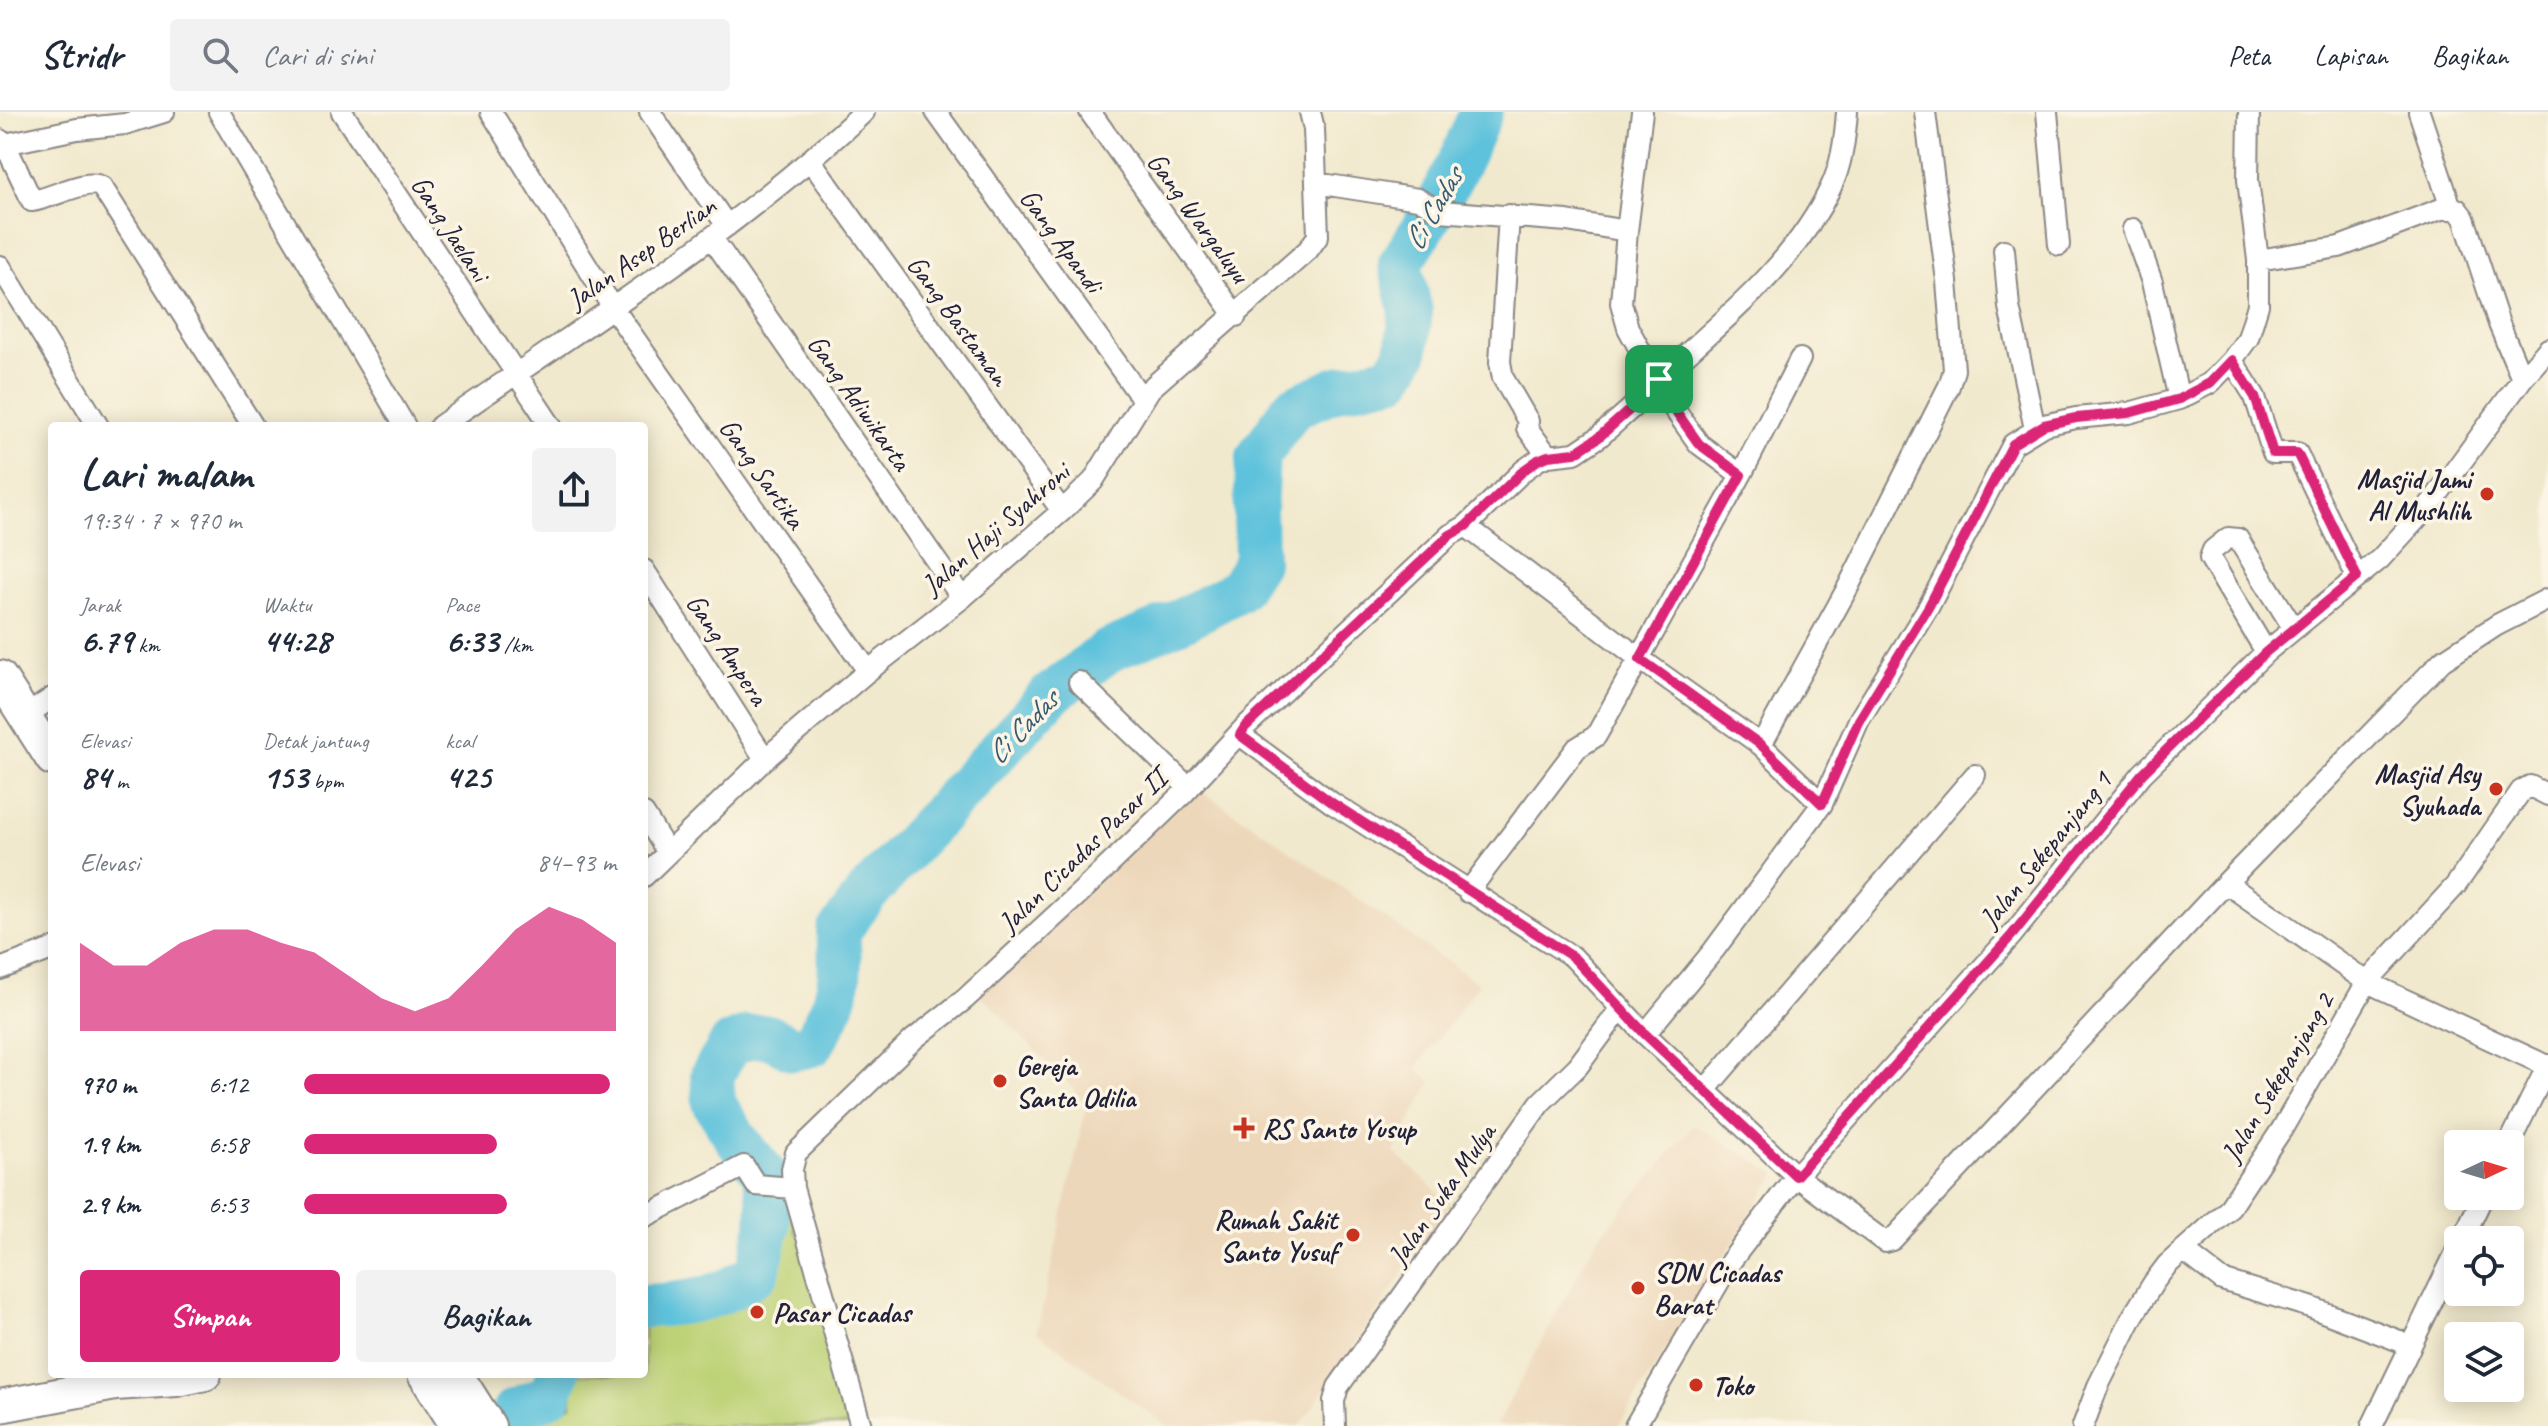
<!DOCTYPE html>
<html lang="id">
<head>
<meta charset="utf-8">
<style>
	:root { --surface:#fff; --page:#f2f2f3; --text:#1f2937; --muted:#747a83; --line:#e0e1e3; --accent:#db2777 }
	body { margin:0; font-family:Caveat,sans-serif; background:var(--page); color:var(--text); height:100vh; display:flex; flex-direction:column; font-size:30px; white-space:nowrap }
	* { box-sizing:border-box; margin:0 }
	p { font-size:26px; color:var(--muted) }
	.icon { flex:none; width:44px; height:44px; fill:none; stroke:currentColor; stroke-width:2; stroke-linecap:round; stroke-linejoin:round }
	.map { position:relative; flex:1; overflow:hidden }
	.panel { position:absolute; left:48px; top:310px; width:600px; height:956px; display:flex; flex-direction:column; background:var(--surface); border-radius:8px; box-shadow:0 4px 20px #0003 }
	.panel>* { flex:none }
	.needle { width:52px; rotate:86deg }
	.tools { position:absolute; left:2444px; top:1018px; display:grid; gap:16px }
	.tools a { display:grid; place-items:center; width:80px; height:80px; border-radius:8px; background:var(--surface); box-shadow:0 4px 20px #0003; font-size:40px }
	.pin { position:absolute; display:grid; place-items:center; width:68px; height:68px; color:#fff; margin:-34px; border-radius:16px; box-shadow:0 4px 12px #0006 }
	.round { display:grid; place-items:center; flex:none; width:84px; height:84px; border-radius:8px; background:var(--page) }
	.summary { display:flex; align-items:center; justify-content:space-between; height:136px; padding:0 32px }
	h1 { font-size:44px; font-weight:700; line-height:60px }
	.metrics { display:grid; grid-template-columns:repeat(3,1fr); gap:12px; height:136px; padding:8px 32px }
	.metrics div { display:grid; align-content:center }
	.metrics b { font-size:34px; font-weight:700 }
	.metrics small { font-size:22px; font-weight:400 }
	.metrics p { font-size:22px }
	.chart { height:224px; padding:16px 32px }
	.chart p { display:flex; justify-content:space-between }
	.chart svg { width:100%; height:144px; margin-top:8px; fill:var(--accent); opacity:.7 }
	.cta { display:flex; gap:16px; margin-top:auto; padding:16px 32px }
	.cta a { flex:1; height:92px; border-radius:8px; background:var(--accent); color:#fff; font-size:32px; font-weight:700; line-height:92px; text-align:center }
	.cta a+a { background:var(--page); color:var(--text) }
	ul { padding:0 32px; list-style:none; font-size:26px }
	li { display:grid; grid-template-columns:128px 96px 1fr; align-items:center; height:60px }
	li i { height:20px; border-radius:10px; background:var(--accent) }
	header { display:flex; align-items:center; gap:48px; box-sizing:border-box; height:112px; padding:0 40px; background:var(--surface); border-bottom:2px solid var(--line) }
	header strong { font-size:38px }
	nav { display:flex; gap:44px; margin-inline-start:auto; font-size:28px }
	.search { width:560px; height:72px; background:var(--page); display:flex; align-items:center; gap:20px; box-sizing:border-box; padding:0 28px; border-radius:8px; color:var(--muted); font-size:30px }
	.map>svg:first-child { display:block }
</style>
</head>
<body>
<header>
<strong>Stridr</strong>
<div class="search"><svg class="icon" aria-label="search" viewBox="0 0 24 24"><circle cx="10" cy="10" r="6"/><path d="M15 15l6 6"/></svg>Cari di sini</div>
<nav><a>Peta</a><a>Lapisan</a><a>Bagikan</a></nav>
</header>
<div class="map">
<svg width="2548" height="1314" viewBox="0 0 2548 1314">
	<rect width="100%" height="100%" fill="#fcf5e5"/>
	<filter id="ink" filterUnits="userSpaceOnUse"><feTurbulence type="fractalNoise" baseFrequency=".0125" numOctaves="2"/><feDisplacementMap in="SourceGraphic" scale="16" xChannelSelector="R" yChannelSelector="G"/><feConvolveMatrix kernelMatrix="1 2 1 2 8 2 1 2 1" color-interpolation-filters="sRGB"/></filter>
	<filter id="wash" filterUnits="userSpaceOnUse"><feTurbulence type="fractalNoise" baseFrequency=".006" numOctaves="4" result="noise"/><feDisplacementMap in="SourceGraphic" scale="32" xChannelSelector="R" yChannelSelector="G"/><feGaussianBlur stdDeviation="1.8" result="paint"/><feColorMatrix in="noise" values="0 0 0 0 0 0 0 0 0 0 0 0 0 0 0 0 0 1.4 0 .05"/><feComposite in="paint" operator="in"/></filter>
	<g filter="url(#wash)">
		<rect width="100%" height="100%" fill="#f1e9cd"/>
		<!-- built -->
		<path fill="#edd7ba" d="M 1198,677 L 1262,719 L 1479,872 L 1416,956 L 1431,970 L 1394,1040 L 1450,1091 L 1300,1314 L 1167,1314 L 1037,1220 L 1087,991 L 980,882 Z
			M 1694,1013 L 1776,1062 L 1618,1314 L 1496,1314 L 1596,1129 Z"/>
		<!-- green -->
		<path fill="#bdd276" stroke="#707a58" stroke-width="2" d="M 773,1089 L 791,1092 L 795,1120 L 811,1130 L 852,1314 L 527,1314 L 571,1293 L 576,1262 L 644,1262 L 644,1186 L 665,1199 C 704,1192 754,1184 765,1139 C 770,1123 770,1105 773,1089 Z"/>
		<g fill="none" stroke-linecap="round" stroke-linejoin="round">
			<!-- river -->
			<path stroke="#5ec2dc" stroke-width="44" d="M 644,1194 C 689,1192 721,1187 758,1160 L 768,1115 L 769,1089 L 763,1059 L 737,1028 L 714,991 L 712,963 L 731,932 L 749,925 L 768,924 L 794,937 L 812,933 C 839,889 843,871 838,820 L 868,780 L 1050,583 L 1108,539 L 1184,507 L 1238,478 L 1256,450 L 1255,398 L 1258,345 L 1292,296 L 1338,276 L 1392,265 L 1406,242 L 1411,199 L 1400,152 C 1434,101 1458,57 1481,0
				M 515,1298 L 550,1283 L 558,1262"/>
		</g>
	</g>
	<g filter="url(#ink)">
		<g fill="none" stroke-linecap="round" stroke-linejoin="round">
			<!-- street casing -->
			<g stroke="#8a8684" stroke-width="24">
				<path id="street" d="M 219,0 L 405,314
					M 342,0 L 551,314
					M 491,0 L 613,196 L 868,559
					M 650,0 L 727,114
					M 936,0 L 1143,288
					M 1090,0 L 1236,204
					M 1642,0 L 1627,119 L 1621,191 L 1628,216 L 1652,260 L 1659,267 L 1670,291 L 1699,332 L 1741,363
					M 2047,0 L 2059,133
					M 2419,0 L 2451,96
					M 0,28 L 5,32 L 77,17 L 125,12 L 164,0
					M 5,32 L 32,89 C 51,87 87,65 102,75 L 253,314
					M 811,49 L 1062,399
					M 1316,71 L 1418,87 L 1440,99 L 1567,109 L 1627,119
					M 1509,103 L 1500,250 L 1503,266 L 1528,309 L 1527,316 L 1548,344
					M 2133,117 L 2152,170 L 2179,287
					M 712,126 L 962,486
					M 2004,138 L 2009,195 L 2035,317
					M 2258,148 L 2339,135 L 2441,97 L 2457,97 L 2464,106 L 2499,212 L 2522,267
					M 0,154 L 98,314
					M 2232,248 L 2255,285 L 2273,341 L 2297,341 L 2357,465
					M 440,314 C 584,214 735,120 864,0
					M 1466,414 L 1640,547 L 1761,633 L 1822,692
					M 644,458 L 765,647
					M 2266,540 L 2210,446 L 2213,438 L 2228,426 L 2238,427 L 2294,517
					M 1079,570 L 1189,676
					M 24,605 L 52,586
					M 1240,623 L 1332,691 L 1573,845 L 1645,922 L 1796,1064 L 1885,1130 L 1892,1128 L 2226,771 L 2442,549 L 2497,513 L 2548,487
					M 1761,633 L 1847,477 L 1949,274 L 1954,258 L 1947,169 L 1925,0
					M 644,702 L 668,741
					M 644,764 L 765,647 L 868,559 L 962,486 L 1062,399 L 1093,369 L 1150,277 L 1308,138 L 1318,124 L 1314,17 L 1310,0
					M 2226,771 L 2367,870 L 2547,954
					M 1468,780 L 1577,636 L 1596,624 L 1741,363 L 1800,247
					M 0,857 L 52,837
					M 1645,922 L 1714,838 L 1822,692 L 1859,608 L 1929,494 L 2013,332 L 2044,313 L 2076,306 L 2129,301 L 2179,287 L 2210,271 L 2232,248 L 2248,226 L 2258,193 L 2258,148 L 2248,68 L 2249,0
					M 1706,977 L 1975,663
					M 2509,1032 L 2548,953
					M 644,1105 L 744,1054 L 756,1073 L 793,1076
					M 2462,1128 L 2483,1084
					M 2183,1138 L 2222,1168 L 2310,1195 L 2410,1233
					M 861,1314 L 793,1076 L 792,1057 L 796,1041 L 914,927 L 965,887 L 1081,780 L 1184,681 L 1245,615 L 1450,423 L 1466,414 L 1524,358 L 1538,348 L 1548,344 L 1575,341 L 1599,325 L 1644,285 L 1659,267 C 1721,210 1793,154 1830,77 C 1842,53 1845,26 1847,0
					M 1335,1314 L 1334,1289 L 1338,1275 L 1540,991 L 1578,954 L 1621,896
					M 1635,1314 L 1731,1149 L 1796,1064 L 2012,823 L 2142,662 L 2266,540 L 2380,447 L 2432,390 L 2522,267 L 2548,237
					M 2083,1314 L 2098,1274 L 2133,1204 L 2154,1170 L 2167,1153 L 2228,1098 L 2282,1017 L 2367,870 L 2456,773 L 2521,679 L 2530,674 L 2548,683
					M 2372,1314 L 2458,1136"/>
			</g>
			<!-- primary casing -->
			<g stroke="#8a8684" stroke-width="36">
				<path id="primary" d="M 0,565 L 52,647
					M 424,1262 L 457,1314
					M 456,1262 L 489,1314
					M 0,1294 L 115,1272 L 177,1268 L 205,1262"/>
			</g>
			<!-- street -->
			<use href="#street" stroke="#fff" stroke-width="20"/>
			<!-- primary -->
			<use href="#primary" stroke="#fff" stroke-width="32"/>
		</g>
	</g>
	<g fill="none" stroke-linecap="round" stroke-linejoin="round" filter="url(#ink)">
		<!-- route casing -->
		<g stroke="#fff" stroke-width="16">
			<path id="route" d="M 2232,248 L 2255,285 L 2273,341 L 2297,341 L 2357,465 L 2266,540 L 2142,662 L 2012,823 L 1796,1064 L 1645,922 L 1573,845 L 1332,691 L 1240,623 L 1245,615 L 1450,423 L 1466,414 L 1524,358 L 1538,348 L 1548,344 L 1575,341 L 1599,325 L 1644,285 L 1659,267 L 1670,291 L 1699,332 L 1741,363 L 1640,547 L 1761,633 L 1822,692 L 1859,608 L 1929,494 L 2013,332 L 2044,313 L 2076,306 L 2129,301 L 2179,287 L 2210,271 Z"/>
		</g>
		<!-- route -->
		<use href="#route" stroke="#db2777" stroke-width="10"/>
	</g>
	<!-- markers -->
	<g fill="#c8321e" stroke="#fcf5e5" stroke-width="3">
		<circle cx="2487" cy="382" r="8"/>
		<circle cx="2496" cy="677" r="8"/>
		<circle cx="1000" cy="969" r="8"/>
		<path d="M1240 1004h8v8h8v8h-8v8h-8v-8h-8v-8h8z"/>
		<circle cx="1353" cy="1123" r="8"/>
		<circle cx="1638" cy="1176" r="8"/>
		<circle cx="757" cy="1200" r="8"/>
		<circle cx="1696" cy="1273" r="8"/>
	</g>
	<g text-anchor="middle" stroke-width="7" stroke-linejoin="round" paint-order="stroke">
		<!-- street labels -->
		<g font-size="28" fill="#22223b" stroke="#fcf5e5">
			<text transform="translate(1199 105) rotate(54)" y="10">Gang Wargaluyu</text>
			<text transform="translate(451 116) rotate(57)" y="10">Gang Jaelani</text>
			<text transform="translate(1062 128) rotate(54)" y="10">Gang Apandi</text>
			<text transform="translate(641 140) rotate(-35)" y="10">Jalan Asep Berlian</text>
			<text transform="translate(959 208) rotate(54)" y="10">Gang Bastaman</text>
			<text transform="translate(860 290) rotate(55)" y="10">Gang Adiwikarta</text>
			<text transform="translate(763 361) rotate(55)" y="10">Gang Sartika</text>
			<text transform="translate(995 416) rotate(-41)" y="10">Jalan Haji Syahroni</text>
			<text transform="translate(728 537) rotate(57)" y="10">Gang Ampera</text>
			<text transform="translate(2045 737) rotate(-51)" y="10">Jalan Sekepanjang 1</text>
			<text transform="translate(1082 738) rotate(-44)" y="10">Jalan Cicadas Pasar II</text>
			<text transform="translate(2277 965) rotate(-59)" y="10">Jalan Sekepanjang 2</text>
			<text transform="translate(1441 1082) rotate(-55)" y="10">Jalan Suka Mulya</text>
		</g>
		<!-- poi labels -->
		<g font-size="28" font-weight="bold" fill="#22223b" stroke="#fcf5e5" text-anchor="start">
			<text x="2471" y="376" text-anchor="end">Masjid Jami<tspan x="2471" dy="32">Al Mushlih</tspan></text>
			<text x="2480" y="671" text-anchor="end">Masjid Asy<tspan x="2480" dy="32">Syuhada</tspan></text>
			<text x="1016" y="963">Gereja<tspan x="1016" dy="32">Santa Odilia</tspan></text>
			<text x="1262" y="1026">RS Santo Yusup</text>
			<text x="1337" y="1117" text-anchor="end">Rumah Sakit<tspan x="1337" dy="32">Santo Yusuf</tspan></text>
			<text x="1654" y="1170">SDN Cicadas<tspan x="1654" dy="32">Barat</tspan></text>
			<text x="773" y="1210">Pasar Cicadas</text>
			<text x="1712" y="1283">Toko</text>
		</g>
		<!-- water labels -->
		<g font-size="30" font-style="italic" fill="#375a73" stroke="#fcf5e5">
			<text transform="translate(1433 97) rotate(-60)" y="10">Ci Cadas</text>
			<text transform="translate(1022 615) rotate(-46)" y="10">Ci Cadas</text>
		</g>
	</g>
</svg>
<div class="tools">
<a><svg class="needle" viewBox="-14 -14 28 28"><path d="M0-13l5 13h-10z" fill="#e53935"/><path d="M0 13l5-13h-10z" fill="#747a83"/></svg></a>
<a><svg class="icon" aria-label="locate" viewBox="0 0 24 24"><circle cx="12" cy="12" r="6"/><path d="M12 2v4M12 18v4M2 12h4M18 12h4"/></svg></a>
<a><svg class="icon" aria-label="layers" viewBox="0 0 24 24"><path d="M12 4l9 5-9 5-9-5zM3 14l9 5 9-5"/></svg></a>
</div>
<div class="pin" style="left:1659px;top:267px;background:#1e9e55"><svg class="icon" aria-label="arrive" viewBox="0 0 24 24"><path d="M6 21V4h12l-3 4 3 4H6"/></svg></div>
<section class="panel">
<div class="summary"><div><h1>Lari malam</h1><p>19:34 · 7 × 970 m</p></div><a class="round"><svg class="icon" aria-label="share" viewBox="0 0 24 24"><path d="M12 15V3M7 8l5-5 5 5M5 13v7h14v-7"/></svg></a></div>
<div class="metrics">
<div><p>Jarak</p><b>6.79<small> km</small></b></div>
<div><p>Waktu</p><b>44:28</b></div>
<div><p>Pace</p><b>6:33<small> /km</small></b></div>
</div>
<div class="metrics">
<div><p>Elevasi</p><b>84<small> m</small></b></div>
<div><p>Detak jantung</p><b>153<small> bpm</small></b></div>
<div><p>kcal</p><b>425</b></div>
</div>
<div class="chart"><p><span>Elevasi</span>84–93 m</p>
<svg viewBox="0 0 160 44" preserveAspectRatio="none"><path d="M0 44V17L10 24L20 24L30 17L40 13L50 13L60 17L70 20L80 27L90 34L100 38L110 34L120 24L130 13L140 6L150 10L160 17V44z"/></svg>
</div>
<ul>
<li><b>970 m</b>6:12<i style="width:98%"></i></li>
<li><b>1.9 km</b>6:58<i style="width:62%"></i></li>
<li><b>2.9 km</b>6:53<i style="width:65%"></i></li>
</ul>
<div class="cta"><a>Simpan</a><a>Bagikan</a></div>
</section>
</div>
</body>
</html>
